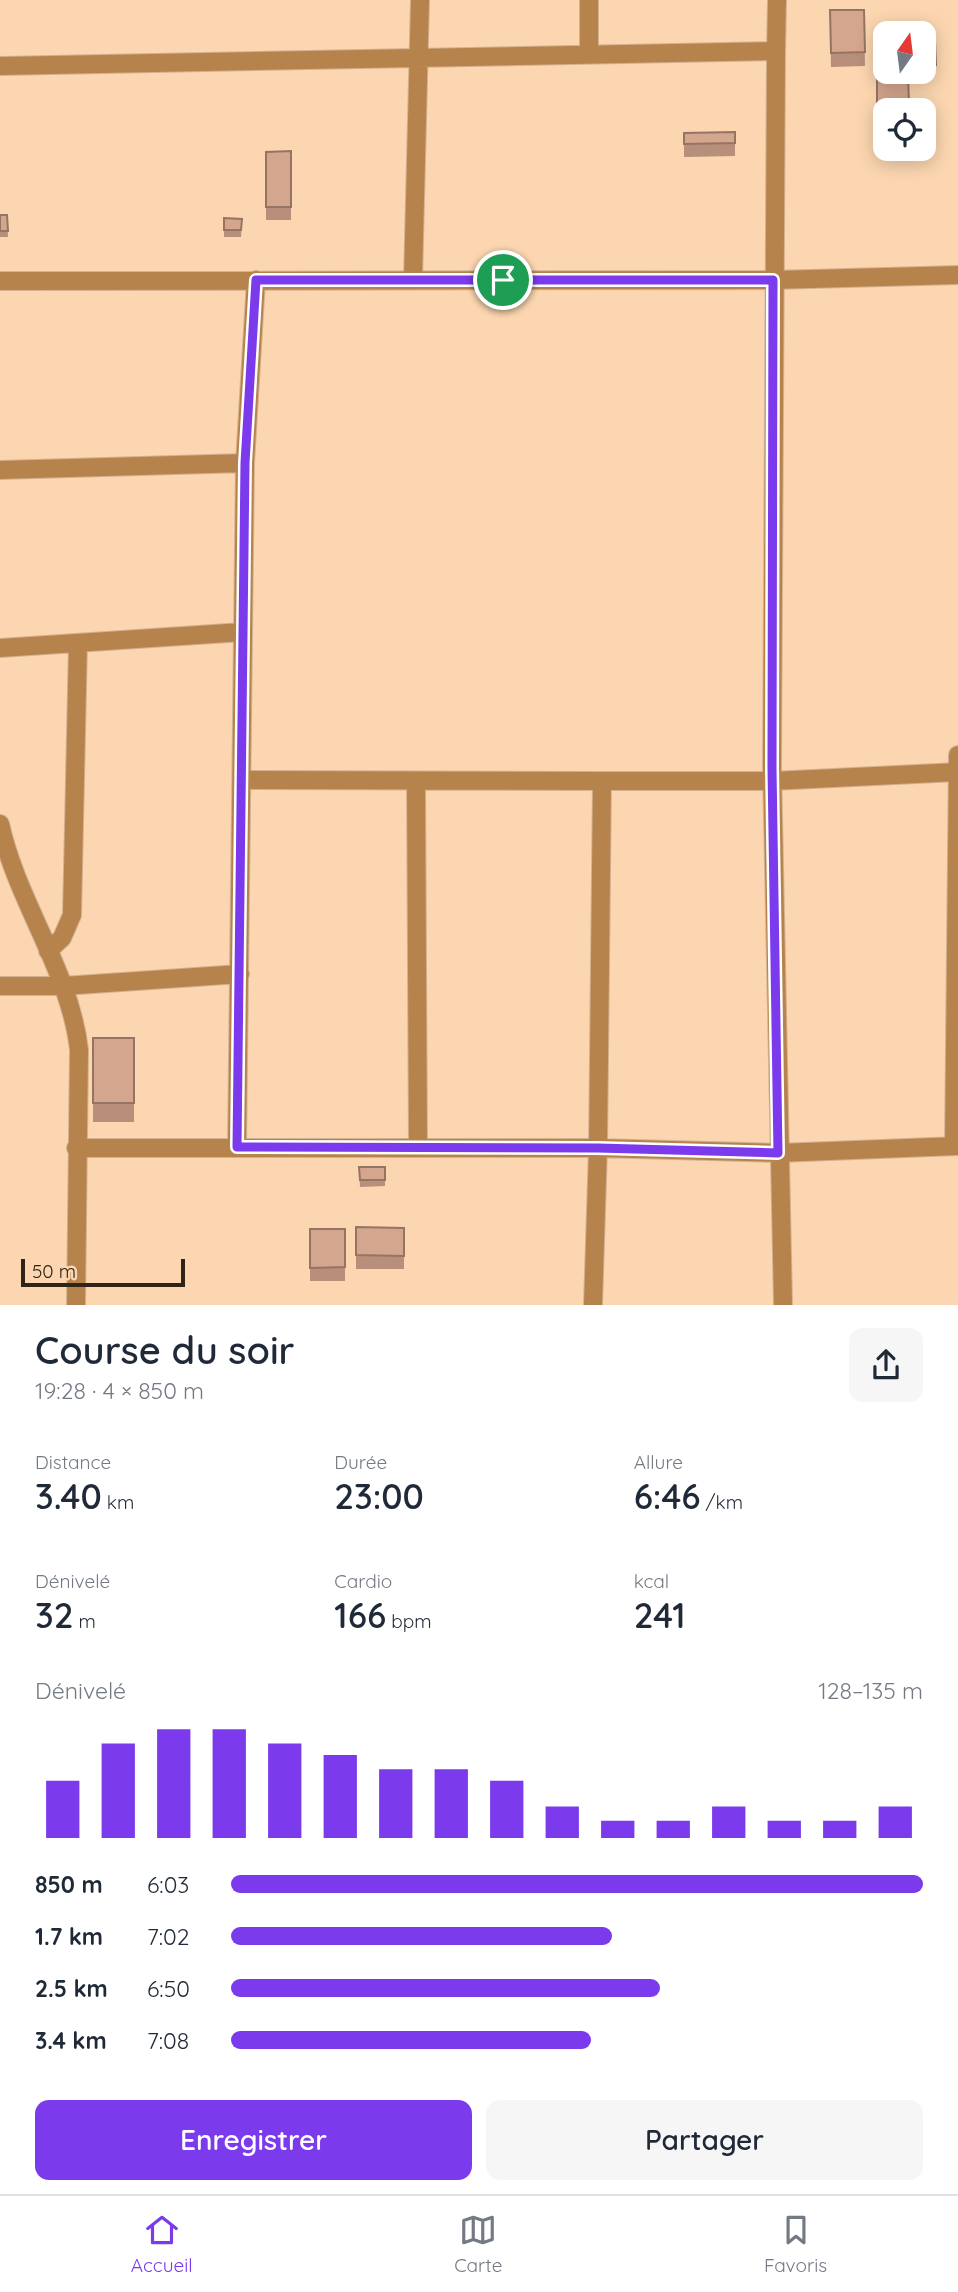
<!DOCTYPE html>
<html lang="fr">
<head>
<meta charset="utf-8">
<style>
	:root { --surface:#fff; --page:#f6f6f7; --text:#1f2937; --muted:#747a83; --line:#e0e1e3; --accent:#7c3aed }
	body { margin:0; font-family:Quicksand,sans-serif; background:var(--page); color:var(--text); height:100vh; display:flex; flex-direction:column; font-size:26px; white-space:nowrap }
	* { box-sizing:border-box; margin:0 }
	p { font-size:23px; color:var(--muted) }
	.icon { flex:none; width:38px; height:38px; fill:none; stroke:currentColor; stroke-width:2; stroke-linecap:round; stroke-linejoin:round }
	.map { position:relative; height:1305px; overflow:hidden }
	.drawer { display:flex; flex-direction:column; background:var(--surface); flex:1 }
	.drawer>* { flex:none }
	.needle { width:46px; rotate:14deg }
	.controls { position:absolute; left:873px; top:21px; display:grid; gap:14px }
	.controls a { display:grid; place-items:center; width:63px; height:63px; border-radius:14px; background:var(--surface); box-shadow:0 4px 18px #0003; font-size:35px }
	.scale { position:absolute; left:21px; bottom:18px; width:164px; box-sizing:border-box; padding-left:7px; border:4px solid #312315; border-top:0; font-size:19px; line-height:24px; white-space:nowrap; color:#312315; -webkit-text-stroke:5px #fbd6b0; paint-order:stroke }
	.pin { position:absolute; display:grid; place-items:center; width:60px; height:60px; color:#fff; margin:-30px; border:4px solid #fff; border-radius:50%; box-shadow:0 2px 7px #0007 }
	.round { display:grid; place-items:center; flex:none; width:74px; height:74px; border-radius:14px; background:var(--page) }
	.overview { display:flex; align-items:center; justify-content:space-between; height:119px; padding:0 35px }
	h1 { font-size:38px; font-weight:600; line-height:52px }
	.figures { display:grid; grid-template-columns:repeat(3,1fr); gap:10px; height:119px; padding:7px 35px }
	.figures div { display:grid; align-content:center }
	.figures b { font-size:35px; font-weight:600 }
	.figures small { font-size:19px; font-weight:400 }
	.figures p { font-size:19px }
	.chart { height:196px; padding:14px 35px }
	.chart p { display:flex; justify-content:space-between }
	.chart svg { width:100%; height:126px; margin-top:7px; stroke:var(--accent); stroke-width:6 }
	.action { display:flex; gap:14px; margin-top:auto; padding:14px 35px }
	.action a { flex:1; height:80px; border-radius:14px; background:var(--accent); color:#fff; font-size:28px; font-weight:600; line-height:80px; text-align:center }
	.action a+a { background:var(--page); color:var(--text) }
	ul { padding:0 35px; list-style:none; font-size:23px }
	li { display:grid; grid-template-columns:112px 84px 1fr; align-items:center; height:52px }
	li i { height:18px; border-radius:9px; background:var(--accent) }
	.tabs { display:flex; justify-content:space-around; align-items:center; height:98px; border-top:2px solid var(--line); background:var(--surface); font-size:19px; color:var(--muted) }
	.tabs a { display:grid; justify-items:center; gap:4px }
	.tabs .selected { color:var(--accent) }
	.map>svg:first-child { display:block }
</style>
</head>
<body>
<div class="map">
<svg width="958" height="1305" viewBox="0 0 958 1305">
	<rect width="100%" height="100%" fill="#fbd6b0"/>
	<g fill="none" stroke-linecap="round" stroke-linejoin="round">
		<!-- minor casing -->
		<g stroke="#d3b291" stroke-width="20">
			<path id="minor" d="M 776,51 L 777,0
				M 589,54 L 589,0
				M 0,66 L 776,51 L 772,768 L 783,1305
				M 413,280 L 420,0
				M 0,281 L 773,280 L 958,275
				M 0,470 L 245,463 L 256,280
				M 0,648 L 243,632
				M 242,780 L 602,781 L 598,1148 L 593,1305
				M 416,781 L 418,1147
				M 602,781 L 772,781 L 958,772
				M 0,824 C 17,902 70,970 79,1050 L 76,1305
				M 48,951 L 62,938 L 72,915 L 78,643
				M 0,986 L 63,986 L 240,974
				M 954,1146 L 958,755
				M 237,1147 L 245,463
				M 76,1148 L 598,1148 L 778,1153 L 958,1146"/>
		</g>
		<!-- minor -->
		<use href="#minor" stroke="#b6834c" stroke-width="18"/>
	</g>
	<!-- wall -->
	<path fill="#b78f7a" d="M 830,10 L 864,10 L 865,66 L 831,67 Z
		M 924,42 L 935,42 L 936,72 L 914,73 L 914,72 L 924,72 Z
		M 877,71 L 908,72 L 909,110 L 886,110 L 886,120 L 877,120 Z
		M 735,132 L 735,156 L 684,157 L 684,133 Z
		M 291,151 L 291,220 L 266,220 L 266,152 Z
		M 0,215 L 7,215 L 8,237 L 0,237 Z
		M 224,218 L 242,219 L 241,237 L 224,237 Z
		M 93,1038 L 134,1038 L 134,1122 L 93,1122 Z
		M 359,1167 L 385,1167 L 385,1186 L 360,1187 Z
		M 356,1227 L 404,1228 L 404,1269 L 356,1269 Z
		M 310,1229 L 345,1229 L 345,1281 L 310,1281 Z"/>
	<!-- building -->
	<path fill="#d5a68e" stroke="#957463" stroke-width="2" d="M 830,10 L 864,10 L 865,52 L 831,53 Z
		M 924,42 L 935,42 L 936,65 L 924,66 Z
		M 877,71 L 908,72 L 909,107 L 877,107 Z
		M 735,132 L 735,143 L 684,144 L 684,133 Z
		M 291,151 L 291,207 L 266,207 L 266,152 Z
		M 0,215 L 7,215 L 8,231 L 0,231 Z
		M 224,218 L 242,219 L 241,230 L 224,230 Z
		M 93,1038 L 134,1038 L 134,1103 L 93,1103 Z
		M 359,1167 L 385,1167 L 385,1180 L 360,1180 Z
		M 356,1227 L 404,1228 L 404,1256 L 356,1255 Z
		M 310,1229 L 345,1229 L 345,1267 L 310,1268 Z"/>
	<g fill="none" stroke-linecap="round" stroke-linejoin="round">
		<!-- route casing -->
		<g stroke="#fff" stroke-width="14">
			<path id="route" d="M 256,280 L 773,280 L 772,768 L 778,1153 L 598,1148 L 237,1147 L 245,463 Z"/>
		</g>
		<!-- route -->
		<use href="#route" stroke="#7c3aed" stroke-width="9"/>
	</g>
</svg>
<div class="controls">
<a><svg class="needle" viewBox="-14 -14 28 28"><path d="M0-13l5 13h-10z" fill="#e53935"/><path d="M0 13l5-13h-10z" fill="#747a83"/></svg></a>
<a><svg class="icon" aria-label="locate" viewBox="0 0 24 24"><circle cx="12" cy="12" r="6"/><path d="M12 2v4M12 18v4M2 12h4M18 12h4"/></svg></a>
</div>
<div class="scale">50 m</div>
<div class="pin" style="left:503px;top:280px;background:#1e9e55"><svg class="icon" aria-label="arrive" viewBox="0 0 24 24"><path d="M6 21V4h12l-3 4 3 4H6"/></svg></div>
</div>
<section class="drawer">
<div class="overview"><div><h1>Course du soir</h1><p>19:28 · 4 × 850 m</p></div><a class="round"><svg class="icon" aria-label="share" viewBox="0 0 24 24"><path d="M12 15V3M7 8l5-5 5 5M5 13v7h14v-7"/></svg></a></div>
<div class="figures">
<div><p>Distance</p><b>3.40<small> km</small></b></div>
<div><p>Durée</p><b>23:00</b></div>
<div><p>Allure</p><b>6:46<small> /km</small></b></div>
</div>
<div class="figures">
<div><p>Dénivelé</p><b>32<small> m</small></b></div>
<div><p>Cardio</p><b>166<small> bpm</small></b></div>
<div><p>kcal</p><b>241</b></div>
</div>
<div class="chart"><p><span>Dénivelé</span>128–135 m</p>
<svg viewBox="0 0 160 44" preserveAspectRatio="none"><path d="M5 44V24M15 44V11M25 44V6M35 44V6M45 44V11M55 44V15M65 44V20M75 44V20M85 44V24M95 44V33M105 44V38M115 44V38M125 44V33M135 44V38M145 44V38M155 44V33"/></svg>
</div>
<ul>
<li><b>850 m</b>6:03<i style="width:100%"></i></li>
<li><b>1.7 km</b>7:02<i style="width:55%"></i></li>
<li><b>2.5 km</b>6:50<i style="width:62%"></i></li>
<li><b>3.4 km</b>7:08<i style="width:52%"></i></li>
</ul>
<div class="action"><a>Enregistrer</a><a>Partager</a></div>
</section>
<nav class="tabs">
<a class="selected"><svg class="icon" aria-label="home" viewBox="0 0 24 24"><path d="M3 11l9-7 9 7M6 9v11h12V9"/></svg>Accueil</a>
<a><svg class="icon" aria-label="map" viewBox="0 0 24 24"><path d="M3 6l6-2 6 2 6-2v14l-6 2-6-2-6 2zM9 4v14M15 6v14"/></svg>Carte</a>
<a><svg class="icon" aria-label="saved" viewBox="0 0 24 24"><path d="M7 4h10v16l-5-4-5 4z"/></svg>Favoris</a>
</nav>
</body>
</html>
